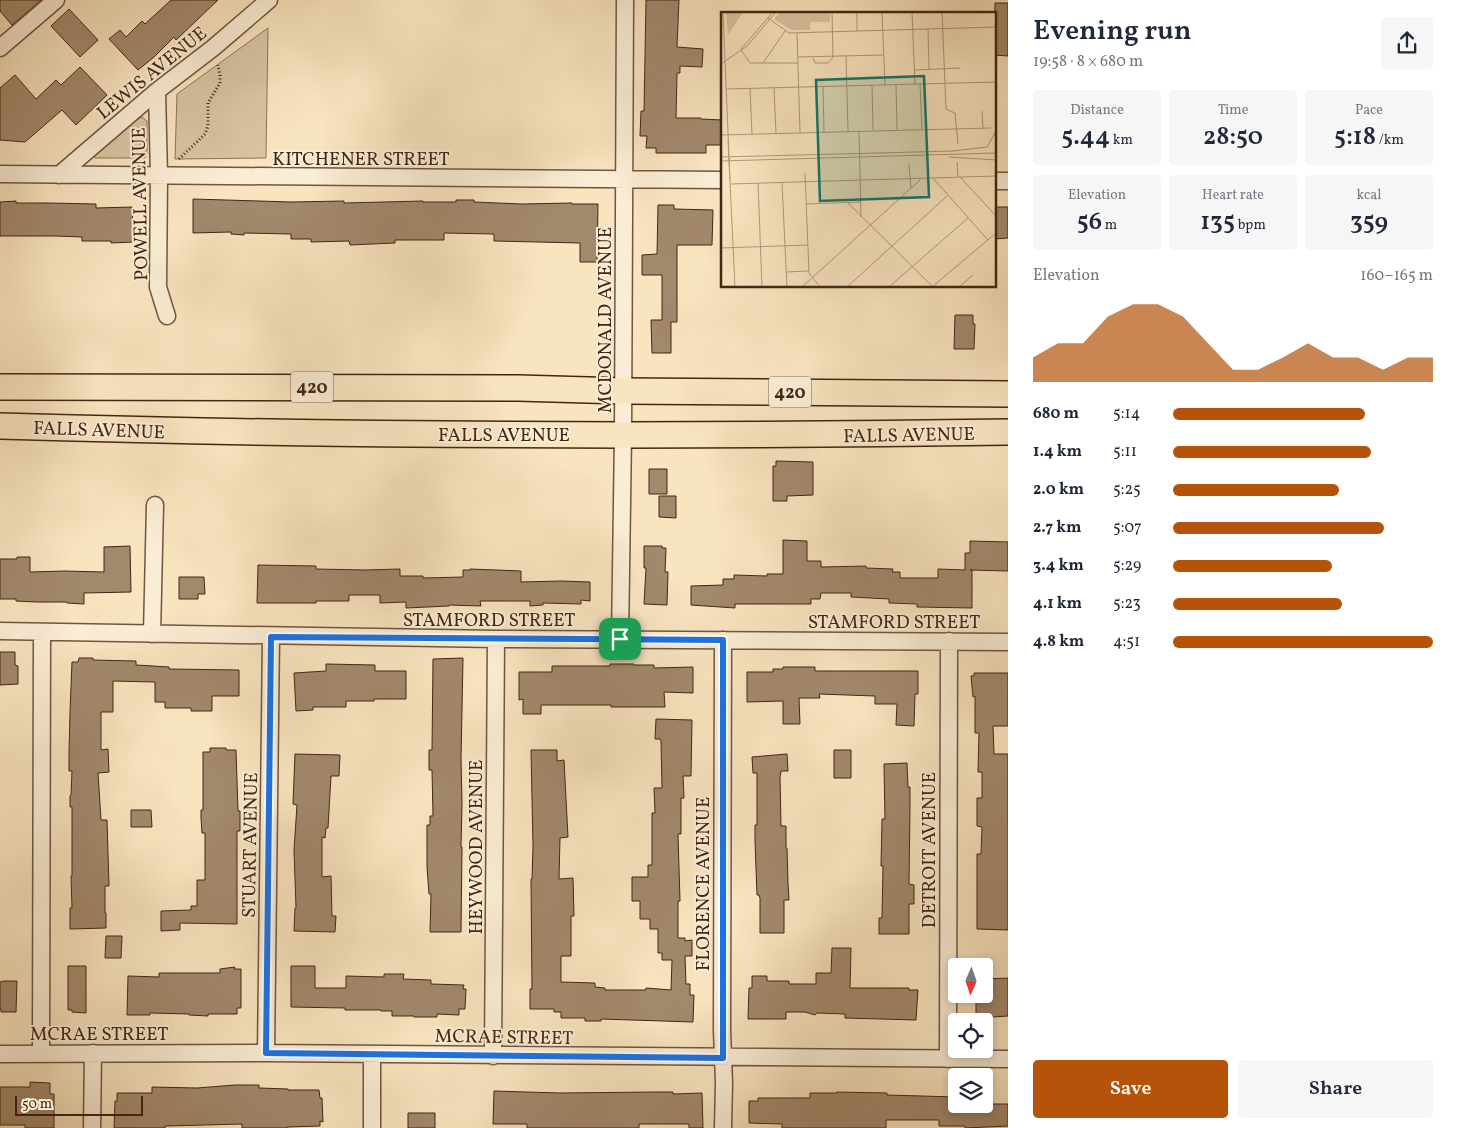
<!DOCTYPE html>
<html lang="en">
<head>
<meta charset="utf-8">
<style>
	:root { --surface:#fff; --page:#f6f6f7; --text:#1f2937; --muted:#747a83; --accent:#b45309 }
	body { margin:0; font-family:Vollkorn,serif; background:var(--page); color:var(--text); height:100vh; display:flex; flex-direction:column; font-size:19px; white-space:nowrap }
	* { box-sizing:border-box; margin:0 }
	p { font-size:16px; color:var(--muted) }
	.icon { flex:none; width:28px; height:28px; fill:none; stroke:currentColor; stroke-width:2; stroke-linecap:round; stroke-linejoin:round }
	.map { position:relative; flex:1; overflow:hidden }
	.details { display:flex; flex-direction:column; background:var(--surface); width:450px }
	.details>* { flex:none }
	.needle { width:32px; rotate:182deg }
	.fabs { position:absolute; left:948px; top:958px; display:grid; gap:10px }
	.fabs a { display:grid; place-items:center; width:45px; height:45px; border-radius:5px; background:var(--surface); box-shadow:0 2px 8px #0003; font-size:25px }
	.scale { position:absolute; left:15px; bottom:12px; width:128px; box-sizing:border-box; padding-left:5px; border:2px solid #442513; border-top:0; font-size:14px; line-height:18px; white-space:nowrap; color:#442513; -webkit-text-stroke:4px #faedd5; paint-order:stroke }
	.pin { position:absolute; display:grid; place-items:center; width:42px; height:42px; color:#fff; margin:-21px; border-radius:10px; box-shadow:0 2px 8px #0006 }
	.round { display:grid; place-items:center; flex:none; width:52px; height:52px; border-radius:5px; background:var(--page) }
	.summary { display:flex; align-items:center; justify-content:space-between; height:85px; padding:0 25px }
	h1 { font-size:28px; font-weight:600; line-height:38px }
	.metrics { display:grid; grid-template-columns:repeat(3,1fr); gap:8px; height:85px; padding:5px 25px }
	.metrics div { display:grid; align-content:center; border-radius:5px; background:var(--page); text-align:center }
	.metrics b { font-size:25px; font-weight:600 }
	.metrics small { font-size:14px; font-weight:400 }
	.metrics p { font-size:14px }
	.chart { height:140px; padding:10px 25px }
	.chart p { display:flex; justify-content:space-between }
	.chart svg { width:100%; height:90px; margin-top:5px; fill:var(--accent); opacity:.7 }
	.cta { display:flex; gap:10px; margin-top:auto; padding:10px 25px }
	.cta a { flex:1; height:58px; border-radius:5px; background:var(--accent); color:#fff; font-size:20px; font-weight:600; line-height:58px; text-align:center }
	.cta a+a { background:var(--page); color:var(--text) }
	ul { padding:0 25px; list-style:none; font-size:16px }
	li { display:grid; grid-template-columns:80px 60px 1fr; align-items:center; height:38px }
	li i { height:12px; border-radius:6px; background:var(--accent) }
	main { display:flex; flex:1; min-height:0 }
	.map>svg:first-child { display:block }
</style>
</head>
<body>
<main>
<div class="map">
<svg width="1008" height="1128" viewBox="0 0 1008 1128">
	<rect width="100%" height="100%" fill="#f8e4bf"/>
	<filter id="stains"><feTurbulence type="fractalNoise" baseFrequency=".004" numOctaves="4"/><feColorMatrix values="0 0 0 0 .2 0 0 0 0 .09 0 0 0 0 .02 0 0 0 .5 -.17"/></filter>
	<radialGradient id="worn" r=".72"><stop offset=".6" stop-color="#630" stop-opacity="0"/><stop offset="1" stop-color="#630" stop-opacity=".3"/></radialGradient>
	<!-- green -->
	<path fill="#d9c4a2" stroke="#8e745a" d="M 268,28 L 266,158 L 175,159 L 177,94 Z
		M 142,117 L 147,121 L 147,153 L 145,158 L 95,158 L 94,155 L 137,119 Z"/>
	<!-- building -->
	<path fill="#a2886c" stroke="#442513" d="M 0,0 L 41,0 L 12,25 L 0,11 Z
		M 171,0 L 218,0 L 176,40 L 174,37 L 154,57 L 138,70 L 109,39 L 120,30 L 126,37 L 142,21 L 145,24 Z
		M 646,0 L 679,0 L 677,47 L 703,49 L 702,67 L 680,66 L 680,73 L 677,73 L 676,118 L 701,118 L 701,119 L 722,120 L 722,145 L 706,145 L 706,153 L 656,153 L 656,148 L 646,148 L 647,136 L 640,136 L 641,111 L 644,111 Z
		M 995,3 L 1008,3 L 1008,56 L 994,55 Z
		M 69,9 L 98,40 L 80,57 L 51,26 Z
		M 80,67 L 107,95 L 76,125 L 62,110 L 25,142 L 0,140 L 0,88 L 15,75 L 36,99 L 56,80 L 61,85 Z
		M 193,199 L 291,202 L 344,201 L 344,203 L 423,201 L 423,202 L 456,202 L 456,200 L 474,200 L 474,202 L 522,204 L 572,203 L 572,204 L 598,204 L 597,262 L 580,262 L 580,243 L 494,241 L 494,234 L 444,233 L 444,240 L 395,240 L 395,243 L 350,245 L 349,241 L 311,242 L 311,239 L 291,239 L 291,234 L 244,233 L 244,235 L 231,234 L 231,232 L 193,233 Z
		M 16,201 L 16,203 L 48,203 L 96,204 L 96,208 L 132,207 L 134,242 L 111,243 L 111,241 L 82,241 L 82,237 L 56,236 L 0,236 L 0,202 Z
		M 658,205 L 674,205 L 674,209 L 713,210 L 712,245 L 677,245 L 677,322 L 671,322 L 671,353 L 652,353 L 651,320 L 662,320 L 662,275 L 642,275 L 642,255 L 657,254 Z
		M 994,207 L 1008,207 L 1008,238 L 994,239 Z
		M 955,315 L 973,315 L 973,324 L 975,324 L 974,349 L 954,349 Z
		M 776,461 L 813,462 L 813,495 L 787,496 L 787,501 L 773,501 L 773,466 L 776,466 Z
		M 649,469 L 667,469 L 667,494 L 649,494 Z
		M 659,496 L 676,496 L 676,518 L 659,517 Z
		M 783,540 L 807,541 L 807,561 L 821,561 L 821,567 L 866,566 L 866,568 L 893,569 L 892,572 L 900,572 L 900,578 L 938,578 L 938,569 L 965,570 L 965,553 L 970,553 L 970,541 L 1008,542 L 1008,571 L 970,570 L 972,570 L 972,608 L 917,607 L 917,604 L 889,603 L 889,599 L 851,597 L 851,593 L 821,593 L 820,599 L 811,599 L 811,604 L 735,604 L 735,608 L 691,605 L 691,586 L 723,585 L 723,579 L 734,579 L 734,575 L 767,576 L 767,574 L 783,574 Z
		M 130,546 L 131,592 L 84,593 L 84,604 L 67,603 L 67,602 L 36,602 L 16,601 L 16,599 L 0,599 L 0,559 L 17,559 L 17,557 L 30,557 L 30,572 L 65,571 L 104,572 L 104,547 Z
		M 644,546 L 662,546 L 662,548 L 666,548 L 665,572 L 668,572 L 667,605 L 644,604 L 646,568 L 644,568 Z
		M 258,565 L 316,566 L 316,569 L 365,570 L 400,569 L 400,576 L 423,576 L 423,578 L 463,577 L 463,570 L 470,570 L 470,569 L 521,571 L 521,582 L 561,581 L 590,582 L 590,601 L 581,600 L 581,604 L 543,603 L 543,605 L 530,606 L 530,601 L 480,601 L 481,606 L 449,605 L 449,606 L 406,608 L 406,602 L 380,603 L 380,595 L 349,595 L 349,601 L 316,601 L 316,603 L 257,603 Z
		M 179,577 L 204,577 L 205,594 L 198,594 L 198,599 L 179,599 Z
		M 0,652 L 15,652 L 15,665 L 18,666 L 18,684 L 0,685 Z
		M 79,658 L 93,658 L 93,660 L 136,661 L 136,665 L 169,667 L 169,669 L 239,670 L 239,696 L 212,696 L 212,711 L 191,711 L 191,708 L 165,708 L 165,702 L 155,702 L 155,682 L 113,681 L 113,712 L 101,712 L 101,750 L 108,749 L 109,772 L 98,773 L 101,820 L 107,820 L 109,886 L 105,886 L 105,913 L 106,913 L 106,928 L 70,929 L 70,908 L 72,908 L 71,876 L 72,876 L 72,807 L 70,807 L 70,796 L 71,795 L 72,771 L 69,771 L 69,754 L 70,712 L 72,662 L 78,662 Z
		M 463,658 L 461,759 L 462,803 L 461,847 L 462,847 L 461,932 L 430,932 L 431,894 L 429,894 L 427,867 L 427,825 L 430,825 L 430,816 L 433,816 L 432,770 L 429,770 L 429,750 L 432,750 L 433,659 Z
		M 326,664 L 375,665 L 375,671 L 406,671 L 406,699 L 374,699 L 374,701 L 346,701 L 346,707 L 313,707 L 313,710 L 296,711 L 294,673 L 326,671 Z
		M 610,664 L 634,664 L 634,665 L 654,665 L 654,668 L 693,667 L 693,693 L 664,692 L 665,707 L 611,707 L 611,705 L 541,705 L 541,714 L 523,714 L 523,699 L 519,700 L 519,672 L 552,672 L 552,666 L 610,666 Z
		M 783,667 L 815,667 L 815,671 L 918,671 L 918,694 L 915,694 L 914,726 L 896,725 L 897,704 L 875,704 L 875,696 L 819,694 L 820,698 L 799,698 L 800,724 L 783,724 L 783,701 L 747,702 L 747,672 L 773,672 L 773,669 L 783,669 Z
		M 974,673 L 1008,673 L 1008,726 L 993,726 L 994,754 L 1008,754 L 1008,930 L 977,929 L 977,854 L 981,854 L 982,827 L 977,826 L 977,798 L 982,798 L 982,772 L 978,772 L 979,733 L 975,733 L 975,696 L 973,697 L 971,676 L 974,676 Z
		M 656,719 L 692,720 L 691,776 L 683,776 L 684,798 L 681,798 L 681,834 L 678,834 L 680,901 L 678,901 L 678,938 L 685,938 L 685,941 L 692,940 L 692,956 L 685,956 L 686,984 L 690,984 L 690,995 L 694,995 L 693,1022 L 601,1019 L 601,1021 L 585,1021 L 585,1018 L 561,1018 L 561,1012 L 554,1012 L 554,1009 L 530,1009 L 530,989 L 532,989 L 531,879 L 532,879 L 533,846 L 531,750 L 557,750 L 557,761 L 564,760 L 568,837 L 560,838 L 559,879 L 573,878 L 574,916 L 571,916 L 571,956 L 561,956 L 561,982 L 595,983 L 595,987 L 605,988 L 605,990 L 646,990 L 646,988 L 671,990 L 672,960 L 662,960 L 662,953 L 658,953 L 658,929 L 650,929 L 650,919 L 640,919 L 640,901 L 632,901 L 632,877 L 648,877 L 648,865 L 652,865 L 652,813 L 655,813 L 654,788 L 662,788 L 661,741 L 660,739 L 655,739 Z
		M 210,748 L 226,748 L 226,750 L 236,750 L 238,811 L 240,811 L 240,831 L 237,831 L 237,924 L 180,923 L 180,930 L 161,931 L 161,911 L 191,910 L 191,906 L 197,906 L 197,880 L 205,880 L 205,833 L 202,833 L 201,818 L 201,810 L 203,810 L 203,752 L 210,752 Z
		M 834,750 L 851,750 L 851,778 L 834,778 Z
		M 295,754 L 340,755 L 339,776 L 331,776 L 328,828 L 326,828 L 325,838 L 322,837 L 322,877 L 331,876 L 332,916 L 336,916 L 335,932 L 294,931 L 295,908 L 296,908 L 294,850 L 297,805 L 293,804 Z
		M 787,754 L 788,771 L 781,771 L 780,777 L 781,826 L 786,826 L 786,848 L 787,848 L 788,883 L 789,900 L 784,900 L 784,933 L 760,933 L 760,898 L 759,895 L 757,895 L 755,841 L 755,825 L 757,825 L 757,773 L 753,773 L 752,757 Z
		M 907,763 L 908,787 L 910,787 L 910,805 L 909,884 L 914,885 L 914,904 L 909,904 L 909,934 L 879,934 L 879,918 L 882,918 L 883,866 L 881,866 L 882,819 L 885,819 L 884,764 Z
		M 131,810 L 151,810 L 152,827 L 131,827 Z
		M 106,936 L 122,936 L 121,958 L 105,958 Z
		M 832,948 L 851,948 L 850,988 L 909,988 L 909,990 L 918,990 L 916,1020 L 845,1018 L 845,1014 L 817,1013 L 815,1015 L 805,1012 L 786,1012 L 786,1019 L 748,1019 L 749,988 L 752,988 L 752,976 L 767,976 L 767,981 L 789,981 L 789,984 L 816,984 L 816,973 L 831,973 Z
		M 68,966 L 86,966 L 86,1013 L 72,1012 L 72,1010 L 68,1010 Z
		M 291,966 L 315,966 L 315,988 L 346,988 L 346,976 L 384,977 L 384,974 L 404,974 L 403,979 L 431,980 L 431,984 L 464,985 L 463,989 L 466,989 L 465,1009 L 459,1009 L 459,1015 L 437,1014 L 437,1017 L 414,1017 L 414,1016 L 392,1016 L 392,1011 L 381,1011 L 381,1010 L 345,1010 L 345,1008 L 291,1007 Z
		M 235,967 L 234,969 L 241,969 L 241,1008 L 237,1008 L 237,1014 L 208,1014 L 208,1016 L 189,1015 L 189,1014 L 150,1013 L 150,1015 L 127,1015 L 128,976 L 159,977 L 159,973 L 220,973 L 220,969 Z
		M 1008,978 L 1008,1016 L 976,1018 L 976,994 L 984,994 L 984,979 Z
		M 4,981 L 17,981 L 16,1012 L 1,1012 L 1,1009 L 0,1009 L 0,982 Z
		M 30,1082 L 50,1083 L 50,1094 L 54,1094 L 54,1128 L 25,1128 L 25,1125 L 0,1125 L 0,1087 L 30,1087 Z
		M 235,1085 L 259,1085 L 259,1088 L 288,1089 L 288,1090 L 319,1090 L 320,1098 L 322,1098 L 323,1122 L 320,1121 L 320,1126 L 287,1127 L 287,1128 L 242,1128 L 242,1124 L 165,1126 L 165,1128 L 114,1128 L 115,1101 L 117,1101 L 117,1093 L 152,1093 L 152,1087 L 197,1088 Z
		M 494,1091 L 560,1093 L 656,1092 L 673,1092 L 673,1094 L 702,1093 L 703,1128 L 689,1128 L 689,1124 L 639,1124 L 639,1128 L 527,1128 L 527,1124 L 493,1124 Z
		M 837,1092 L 887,1093 L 887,1095 L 956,1097 L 956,1104 L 1008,1104 L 1008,1126 L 965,1128 L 965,1126 L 939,1126 L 939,1120 L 886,1120 L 886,1128 L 782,1128 L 782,1124 L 749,1123 L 749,1101 L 758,1101 L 758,1098 L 810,1098 L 810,1093 L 837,1093 Z
		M 408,1113 L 435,1113 L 435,1128 L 408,1128 Z"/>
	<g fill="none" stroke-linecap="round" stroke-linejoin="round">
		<!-- minor casing -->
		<g stroke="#71553e" stroke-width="19">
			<path id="minor" d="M 0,48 L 56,0
				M 157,91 L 159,176 L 158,287 L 167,316
				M 0,174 L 722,180
				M 59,175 L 157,91 L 213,48 L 269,0
				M 994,181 L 1008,181
				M 0,631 L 496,639 L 1008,642
				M 152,634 L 155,505
				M 620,639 L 623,435 L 625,0
				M 723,640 L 722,1030 L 724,1083 L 723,1128
				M 266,1053 L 271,637
				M 0,1054 L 266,1053 L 1008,1059
				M 41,1054 L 42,632
				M 493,1056 L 496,639
				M 948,1059 L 949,641
				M 92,1128 L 93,1053
				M 372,1128 L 372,1054"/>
		</g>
		<!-- highway casing -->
		<g stroke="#442513" stroke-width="28">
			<path id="highway" d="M 0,387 L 518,388 L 623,391 L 1008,394
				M 0,426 C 336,436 672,437 1008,432"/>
		</g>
		<!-- path -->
		<path stroke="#442513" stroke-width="3" stroke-dasharray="1 2.5" stroke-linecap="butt" d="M 179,159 L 199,140 L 205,134 L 208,126 L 208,103 L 220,83 L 220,75 L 218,65"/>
		<!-- minor -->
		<use href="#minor" stroke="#faedd5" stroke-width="16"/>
		<!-- highway -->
		<use href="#highway" stroke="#f8e4bf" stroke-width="25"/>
	</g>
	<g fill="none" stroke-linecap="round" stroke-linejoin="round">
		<!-- route casing -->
		<g stroke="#fff" stroke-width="10">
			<path id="route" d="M 271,637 L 723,640 L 723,1058 L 266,1053 Z"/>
		</g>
		<!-- route -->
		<use href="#route" stroke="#1a73e8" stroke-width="6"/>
	</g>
	<g text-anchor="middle" stroke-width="4" stroke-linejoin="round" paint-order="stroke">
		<!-- shield labels -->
		<g fill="#faedd5" stroke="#7b614d" stroke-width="1">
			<rect x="291" y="371.5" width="42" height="31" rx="4"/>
			<rect x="769" y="376.5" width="42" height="31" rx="4"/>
		</g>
		<g font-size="18" font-weight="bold" fill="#442513">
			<text x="312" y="393">420</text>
			<text x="790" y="398">420</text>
		</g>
		<!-- street labels -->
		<g font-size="19" fill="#442513" stroke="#faedd5">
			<text transform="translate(151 72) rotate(-39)" y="7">LEWIS AVENUE</text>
			<text x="361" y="165">KITCHENER STREET</text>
			<text transform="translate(139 204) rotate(-91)" y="7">POWELL AVENUE</text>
			<text transform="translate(604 320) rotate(-90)" y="7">MCDONALD AVENUE</text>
			<text transform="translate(99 429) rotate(2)" y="7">FALLS AVENUE</text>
			<text x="504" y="441">FALLS AVENUE</text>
			<text transform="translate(909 434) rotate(-1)" y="7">FALLS AVENUE</text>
			<text x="489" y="626">STAMFORD STREET</text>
			<text x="894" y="628">STAMFORD STREET</text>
			<text transform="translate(249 845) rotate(-89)" y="7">STUART AVENUE</text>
			<text transform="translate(475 847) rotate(-90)" y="7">HEYWOOD AVENUE</text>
			<text transform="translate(928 850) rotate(-90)" y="7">DETROIT AVENUE</text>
			<text transform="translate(702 884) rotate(-90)" y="7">FLORENCE AVENUE</text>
			<text x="99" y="1040">MCRAE STREET</text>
			<text transform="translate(504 1036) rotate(1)" y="7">MCRAE STREET</text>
		</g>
	</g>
	<!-- overview -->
	<g transform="translate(721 12)">
		<rect width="275" height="275" fill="#f8e4bf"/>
		<path d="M 5,0 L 22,0 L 7,23 ZM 59,0 L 109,0 L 109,10 L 89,10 L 89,18 L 70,18 L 53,7 Z" fill="#d9c4a2"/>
		<path fill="none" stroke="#b0987a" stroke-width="1" d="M 2,0 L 9,168M 111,0 L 112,45M 136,0 L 136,19M 161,0 L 164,73M 191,0 L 194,72M 221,0 L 225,97 L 234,101 L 237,132M 47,6 L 68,21 L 275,15M 207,17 L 208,58M 76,21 L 79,121M 20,37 L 52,0M 20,38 L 29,51 L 77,51M 125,44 L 127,119M 77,45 L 163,43M 92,46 L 94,51 L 107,51 L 112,45M 42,51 L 64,19M 0,52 L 26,34 L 55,0M 193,58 L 239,56M 199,72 L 201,117M 175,73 L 176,118M 151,74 L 152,118M 102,75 L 103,120M 29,76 L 31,122M 53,76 L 55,121M 5,77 L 275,70M 261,99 L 262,116M 138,119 L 140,205M 0,123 L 270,116M 7,128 L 14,275M 232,139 L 266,135 L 275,119M 0,145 L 234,139M 228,145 L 275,148M 0,149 L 275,141M 236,150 L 237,165M 188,152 L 190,176M 84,161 L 88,261 L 99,275M 239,165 L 275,204M 212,166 L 267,228M 37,171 L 41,275M 61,171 L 66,275M 10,172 L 275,164M 127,191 L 211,274M 85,192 L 140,190M 0,236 L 87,233M 65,260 L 88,259M 81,275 L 199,168M 126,275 L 226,184M 168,275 L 247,206M 211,275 L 275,221M 238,275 L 252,263"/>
		<path fill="#0f766e" fill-opacity="0.15" stroke="#0f766e" stroke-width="2.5" d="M 203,64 L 208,185 L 99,189 L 95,68 Z"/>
		<rect width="275" height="275" fill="none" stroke="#442513" stroke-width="2.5"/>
	</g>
	<rect width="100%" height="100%" filter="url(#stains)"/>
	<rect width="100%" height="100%" fill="url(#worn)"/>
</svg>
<div class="fabs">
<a><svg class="needle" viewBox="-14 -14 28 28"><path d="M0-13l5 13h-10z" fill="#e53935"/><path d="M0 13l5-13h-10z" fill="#747a83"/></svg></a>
<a><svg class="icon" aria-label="locate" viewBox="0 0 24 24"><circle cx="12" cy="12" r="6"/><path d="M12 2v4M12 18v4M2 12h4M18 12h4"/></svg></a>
<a><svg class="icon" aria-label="layers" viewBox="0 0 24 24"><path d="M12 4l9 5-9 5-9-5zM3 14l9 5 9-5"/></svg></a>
</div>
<div class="scale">50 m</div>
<div class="pin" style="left:620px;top:639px;background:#1e9e55"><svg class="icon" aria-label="arrive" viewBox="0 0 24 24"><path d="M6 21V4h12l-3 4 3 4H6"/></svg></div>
</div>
<section class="details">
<div class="summary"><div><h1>Evening run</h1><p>19:58 · 8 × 680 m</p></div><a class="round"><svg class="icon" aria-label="share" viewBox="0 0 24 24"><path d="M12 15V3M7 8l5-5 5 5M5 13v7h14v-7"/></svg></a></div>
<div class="metrics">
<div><p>Distance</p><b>5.44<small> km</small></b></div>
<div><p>Time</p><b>28:50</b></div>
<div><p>Pace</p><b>5:18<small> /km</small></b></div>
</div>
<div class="metrics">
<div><p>Elevation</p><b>56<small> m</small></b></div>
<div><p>Heart rate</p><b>135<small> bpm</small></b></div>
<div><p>kcal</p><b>359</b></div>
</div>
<div class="chart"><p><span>Elevation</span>160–165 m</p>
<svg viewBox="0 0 160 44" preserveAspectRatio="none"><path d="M0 44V32L10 25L20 25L30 12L40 6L50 6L60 12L70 25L80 38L90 38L100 32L110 25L120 32L130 32L140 38L150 32L160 32V44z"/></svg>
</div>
<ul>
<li><b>680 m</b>5:14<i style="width:74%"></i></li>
<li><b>1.4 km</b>5:11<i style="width:76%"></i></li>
<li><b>2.0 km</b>5:25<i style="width:64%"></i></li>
<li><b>2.7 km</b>5:07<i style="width:81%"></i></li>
<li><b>3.4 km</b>5:29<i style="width:61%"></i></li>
<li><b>4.1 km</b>5:23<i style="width:65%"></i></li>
<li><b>4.8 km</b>4:51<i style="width:100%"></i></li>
</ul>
<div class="cta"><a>Save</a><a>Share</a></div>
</section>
</main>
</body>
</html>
